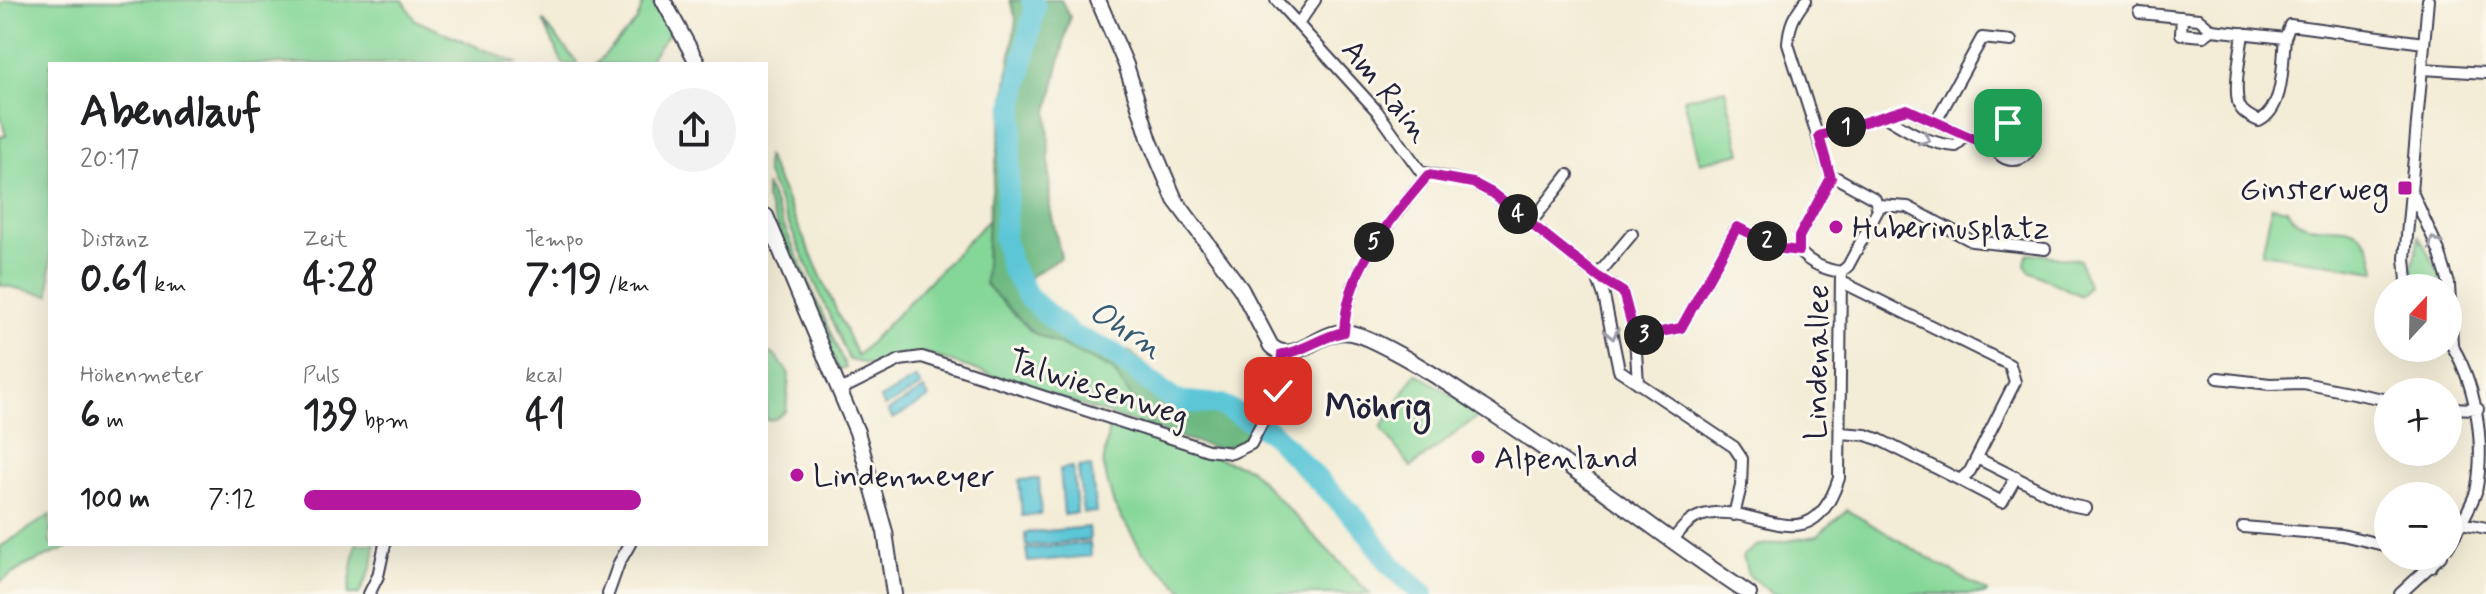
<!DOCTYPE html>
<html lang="de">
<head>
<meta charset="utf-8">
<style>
	:root { --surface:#fff; --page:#f2f2f2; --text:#202124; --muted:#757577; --accent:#b5179e }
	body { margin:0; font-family:Mynerve,sans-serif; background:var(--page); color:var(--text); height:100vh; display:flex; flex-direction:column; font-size:30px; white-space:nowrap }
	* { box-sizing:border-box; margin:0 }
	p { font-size:26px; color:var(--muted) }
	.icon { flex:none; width:44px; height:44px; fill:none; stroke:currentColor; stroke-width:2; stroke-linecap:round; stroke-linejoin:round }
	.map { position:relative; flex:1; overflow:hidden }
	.sheet { position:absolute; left:48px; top:62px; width:720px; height:484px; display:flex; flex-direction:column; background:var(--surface); border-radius:0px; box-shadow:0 8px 32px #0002 }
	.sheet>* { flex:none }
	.needle { width:52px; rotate:22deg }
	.tools { position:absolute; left:2374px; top:274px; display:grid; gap:16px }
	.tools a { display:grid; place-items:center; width:88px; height:88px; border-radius:50%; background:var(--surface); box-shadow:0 8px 32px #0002; font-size:40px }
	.pin { position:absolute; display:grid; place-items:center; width:68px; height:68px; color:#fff; margin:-34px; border-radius:16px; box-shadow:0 4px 12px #0006 }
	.km { position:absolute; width:40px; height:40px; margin:-20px; border-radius:50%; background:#222; color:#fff; font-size:22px; line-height:40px; text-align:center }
	.round { display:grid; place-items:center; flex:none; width:84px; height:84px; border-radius:42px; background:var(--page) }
	.summary { display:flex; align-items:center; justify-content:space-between; height:136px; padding:0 32px }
	h1 { font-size:44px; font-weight:700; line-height:60px }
	.figures { display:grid; grid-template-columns:repeat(3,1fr); gap:12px; height:136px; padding:8px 32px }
	.figures div { display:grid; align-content:center }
	.figures b { font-size:40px; font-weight:700 }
	.figures small { font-size:22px; font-weight:400 }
	.figures p { font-size:22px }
	ul { padding:0 32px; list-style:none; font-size:26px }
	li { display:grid; grid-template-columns:128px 96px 1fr; align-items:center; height:60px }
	li i { height:20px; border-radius:10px; background:var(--accent) }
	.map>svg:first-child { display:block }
</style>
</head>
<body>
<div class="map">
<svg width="2486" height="594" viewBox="0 0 2486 594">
	<rect width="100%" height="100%" fill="#fbf7ec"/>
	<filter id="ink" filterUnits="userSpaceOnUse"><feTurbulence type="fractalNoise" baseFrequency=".0125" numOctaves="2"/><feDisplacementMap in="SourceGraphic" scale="16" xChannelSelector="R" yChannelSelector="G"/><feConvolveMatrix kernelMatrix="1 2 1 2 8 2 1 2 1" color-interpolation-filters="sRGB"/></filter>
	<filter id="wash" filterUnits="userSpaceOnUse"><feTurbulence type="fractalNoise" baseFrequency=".006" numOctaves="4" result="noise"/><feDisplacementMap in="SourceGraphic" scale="32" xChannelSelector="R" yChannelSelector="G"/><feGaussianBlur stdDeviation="1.8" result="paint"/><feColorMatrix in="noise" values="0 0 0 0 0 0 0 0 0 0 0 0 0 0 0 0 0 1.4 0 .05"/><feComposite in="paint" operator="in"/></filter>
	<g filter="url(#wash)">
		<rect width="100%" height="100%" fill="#f3ecd6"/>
		<!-- green -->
		<path fill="#85d798" stroke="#547c6a" stroke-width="2" d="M 7,0 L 403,0 L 415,20 L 518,64 L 50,64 L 50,295 L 0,285 L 0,136 L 6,136 L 0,113 L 0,4 Z
			M 647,0 L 651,0 L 671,31 L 646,64 L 596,64 L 637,21 L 642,6 Z
			M 543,21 L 577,62 L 577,64 L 563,64 Z
			M 1725,89 L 1741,153 L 1700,163 L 1684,99 Z
			M 766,155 L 857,356 L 988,220 L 985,284 L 1032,332 L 1112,369 L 1153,429 L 925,353 L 901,354 L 871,365 L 849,360 L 766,172 Z
			M 766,185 L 846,368 L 839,370 L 766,199 Z
			M 2272,206 L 2287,209 C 2307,252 2367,194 2376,271 L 2262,253 Z
			M 2419,237 L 2440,274 L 2439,288 L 2417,287 L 2412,268 Z
			M 2031,253 L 2080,260 L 2088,286 L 2081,296 L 2029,271 L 2025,264 L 2027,255 Z
			M 766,351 L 776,356 L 789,374 L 786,411 L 775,419 L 766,420 Z
			M 1416,373 L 1482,413 L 1411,467 L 1381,428 Z
			M 1109,425 L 1249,468 L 1370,594 L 1187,594 L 1142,551 L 1114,505 L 1103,466 Z
			M 1847,510 L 1987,592 L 1986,594 L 1773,594 L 1748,575 L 1743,556 L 1756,546 L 1817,536 Z
			M 50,515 L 50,544 L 76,544 L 25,566 L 0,582 L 0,547 Z
			M 356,544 L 375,544 L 372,566 L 359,594 L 348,594 Z"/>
		<!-- forest -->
		<path fill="#6cb880" stroke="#476d5e" stroke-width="2" d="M 1010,0 L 1061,0 L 1070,17 L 1048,112 L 1050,208 L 1061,257 L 1030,277 L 1030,296 L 1087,338 L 1129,351 L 1190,404 L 1242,415 L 1256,426 L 1247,441 L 1218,449 L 1153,429 L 1112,369 L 1032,332 L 985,284 L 988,220 L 1016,19 Z"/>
		<!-- water -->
		<path fill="#5cc6d7" stroke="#3f7489" stroke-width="2" d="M 916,378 L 921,386 L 885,407 L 880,399 Z
			M 924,389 L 929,398 L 893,419 L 888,411 Z
			M 1091,466 L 1096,512 L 1083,513 L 1078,467 Z
			M 1073,467 L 1077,513 L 1064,515 L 1060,469 Z
			M 1039,479 L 1041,514 L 1022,516 L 1019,480 Z
			M 1089,527 L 1090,540 L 1026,546 L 1025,533 Z
			M 1090,543 L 1091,556 L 1028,562 L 1026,549 Z"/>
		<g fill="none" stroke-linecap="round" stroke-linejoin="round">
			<!-- river -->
			<path stroke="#5cc6d7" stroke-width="22" d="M 1032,0 L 1035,7 L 1014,105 L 1004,237 L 1011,267 L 1029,298 L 1071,335 L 1113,353 L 1175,401 L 1221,405 L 1271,432 L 1361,524 L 1391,565 L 1423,594"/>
		</g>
	</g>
	<g filter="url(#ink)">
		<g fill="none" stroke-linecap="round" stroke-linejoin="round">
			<!-- street casing -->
			<g stroke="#414052" stroke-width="14">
				<path id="street" d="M 1276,0 L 1377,111 L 1421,172 L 1473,183 L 1492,193 L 1597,276 L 1623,292 L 1635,337 L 1638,383
					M 1806,0 C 1794,15 1789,25 1788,44 L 1831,178
					M 2140,13 L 2199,19 L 2212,30 L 2285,38 L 2290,25 L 2424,43
					M 2182,17 L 2181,34 L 2204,36 L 2212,30
					M 1298,24 L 1315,0
					M 2243,33 C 2241,51 2233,89 2239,105 C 2242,113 2252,118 2259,121 C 2285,108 2282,63 2285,38
					M 2423,69 L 2486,73
					M 1884,116 C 1907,130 1928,144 1956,146 L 1966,135
					M 1936,121 L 1982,38 L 2011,41
					M1994 141a19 19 0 1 1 38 0a19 19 0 1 1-38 0Z
					M 1819,136 L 1907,109 L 1983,143 L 1994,145
					M 2412,192 L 2439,251 L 2449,284 L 2452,344
					M 1878,205 L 1908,207 L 1972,241 L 2045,249
					M 1530,224 L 1568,175
					M 1799,251 L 1799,237 L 1831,178
					M 1799,251 C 1809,263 1826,270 1841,272
					M 1597,276 L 1604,296 L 1619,370 L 1734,447 L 1742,459 L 1741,486 L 1734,515
					M 1597,276 L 1632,234
					M 2413,288 L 2407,281 L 2405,258 L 2428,0
					M 1344,332 C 1347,267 1389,223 1428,175
					M 1635,337 L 1681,328 L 1737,227 L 1783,249 L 1799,251
					M 2448,339 C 2476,381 2486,442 2476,492 C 2469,511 2458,529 2448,547
					M 2218,378 L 2270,384 L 2303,383 L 2388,400
					M 840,390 L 900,360 L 922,357 L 1208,450 L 1232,453 L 1251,444 L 1278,391 L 1282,354
					M 2448,408 L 2478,409
					M 1841,433 L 1866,435 L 1878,439 L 1960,480 L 1970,471 L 2015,382 L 2010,365 L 1842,282
					M 1977,458 L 2070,505 L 2085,508
					M 1960,480 L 2002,502 L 2016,477
					M 2462,523 L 2486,528
					M 2243,527 L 2342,535 L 2388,546
					M 1672,541 C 1680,531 1688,520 1700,516 C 1753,497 1810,569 1839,478 L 1841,272 L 1848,266 L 1878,210 L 1875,199 L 1837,178 L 1831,178
					M 2415,556 L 2431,567
					M 369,594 L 378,576 L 385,544
					M 608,594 L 619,563 L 630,544
					M 2400,594 L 2441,556"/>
			</g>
			<!-- secondary casing -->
			<g stroke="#414052" stroke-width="18">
				<path id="secondary" d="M 663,0 L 698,64
					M 1098,0 L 1126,65 L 1150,141 L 1175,200 L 1241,289 L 1271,346 C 1293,366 1317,333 1343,332 C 1354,332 1367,338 1377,343 C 1414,361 1447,383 1481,406 C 1573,465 1658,534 1749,594
					M 766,216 L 857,432 L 885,532 L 894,594"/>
			</g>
			<!-- street -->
			<use href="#street" stroke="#fff" stroke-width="10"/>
			<!-- secondary -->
			<use href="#secondary" stroke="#fff" stroke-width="14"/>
		</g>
		<!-- one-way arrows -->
		<defs><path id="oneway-chevron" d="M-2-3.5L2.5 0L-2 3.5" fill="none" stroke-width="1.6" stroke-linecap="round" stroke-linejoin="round" transform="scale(2)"/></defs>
		<g stroke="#9c9ca7">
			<use href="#oneway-chevron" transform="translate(1925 139) rotate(24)"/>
			<use href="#oneway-chevron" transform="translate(2434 242) rotate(-115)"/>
			<use href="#oneway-chevron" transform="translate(1612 334) rotate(79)"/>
		</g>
	</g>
	<g fill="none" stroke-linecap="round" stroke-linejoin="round" filter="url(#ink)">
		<!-- route casing -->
		<g stroke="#fff" stroke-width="16">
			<path id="route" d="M 1278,391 L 1282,354 C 1301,353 1322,336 1344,332 C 1347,267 1389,222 1428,175 L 1473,183 L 1492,193 L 1597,276 L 1623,292 L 1635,337 L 1681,328 L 1737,227 L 1783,249 L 1799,251 L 1799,237 L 1831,178 L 1819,136 L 1907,109 L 1983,143 L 1994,145 L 1996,134 L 2008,123"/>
		</g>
		<!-- route -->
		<use href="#route" stroke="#b5179e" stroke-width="10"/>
	</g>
	<!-- markers -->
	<g fill="#b5179e" stroke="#fbf7ec" stroke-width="3">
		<rect x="2397" y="180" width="16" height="16" rx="4"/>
		<circle cx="1836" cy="227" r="8"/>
		<circle cx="1478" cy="457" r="8"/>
		<circle cx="797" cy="475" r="8"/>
	</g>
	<g text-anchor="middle" stroke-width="6" stroke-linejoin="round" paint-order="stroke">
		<!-- street labels -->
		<g font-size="32" fill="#22223b" stroke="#fbf7ec">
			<text transform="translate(1387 90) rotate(51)" y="11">Am Rain</text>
			<text transform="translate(1816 362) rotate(-89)" y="11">Lindenallee</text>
			<text transform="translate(1099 387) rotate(18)" y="11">Talwiesenweg</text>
		</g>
		<!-- poi labels -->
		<g font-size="32" fill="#22223b" stroke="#fbf7ec" text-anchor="start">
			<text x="2389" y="199" text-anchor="end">Ginsterweg</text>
			<text x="1852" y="238">Huberinusplatz</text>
			<text x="1494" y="468">Alpenland</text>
			<text x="813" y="486">Lindenmeyer</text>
		</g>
		<!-- water labels -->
		<g font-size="34" font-style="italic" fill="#365b72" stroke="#fbf7ec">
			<text transform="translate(1127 328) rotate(32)" y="12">Ohrn</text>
		</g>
		<!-- quarter labels -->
		<g font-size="36" font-weight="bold" fill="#22223b" stroke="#fbf7ec">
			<text x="1378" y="418">Möhrig</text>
		</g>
	</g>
</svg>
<div class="tools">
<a><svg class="needle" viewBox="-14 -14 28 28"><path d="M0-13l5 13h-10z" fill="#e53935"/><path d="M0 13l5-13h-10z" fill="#757577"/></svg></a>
<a>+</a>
<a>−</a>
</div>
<div class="pin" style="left:2008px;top:123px;background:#1e9e55"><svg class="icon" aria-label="arrive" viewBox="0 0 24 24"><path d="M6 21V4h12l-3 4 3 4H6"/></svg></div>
<div class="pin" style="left:1278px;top:391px;background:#d93025"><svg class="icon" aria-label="check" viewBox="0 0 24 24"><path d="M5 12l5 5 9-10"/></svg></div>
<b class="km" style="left:1846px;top:127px">1</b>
<b class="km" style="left:1767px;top:241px">2</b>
<b class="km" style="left:1644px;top:335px">3</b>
<b class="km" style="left:1518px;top:214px">4</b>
<b class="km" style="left:1374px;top:242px">5</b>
<section class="sheet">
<div class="summary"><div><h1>Abendlauf</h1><p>20:17</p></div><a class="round"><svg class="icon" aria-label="share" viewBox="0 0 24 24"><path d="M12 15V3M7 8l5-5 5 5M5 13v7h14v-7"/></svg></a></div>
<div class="figures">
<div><p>Distanz</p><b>0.61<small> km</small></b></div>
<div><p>Zeit</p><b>4:28</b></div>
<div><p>Tempo</p><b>7:19<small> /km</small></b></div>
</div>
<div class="figures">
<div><p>Höhenmeter</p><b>6<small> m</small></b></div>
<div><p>Puls</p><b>139<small> bpm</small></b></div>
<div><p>kcal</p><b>41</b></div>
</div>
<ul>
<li><b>100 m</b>7:12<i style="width:78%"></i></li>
</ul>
</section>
</div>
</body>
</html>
